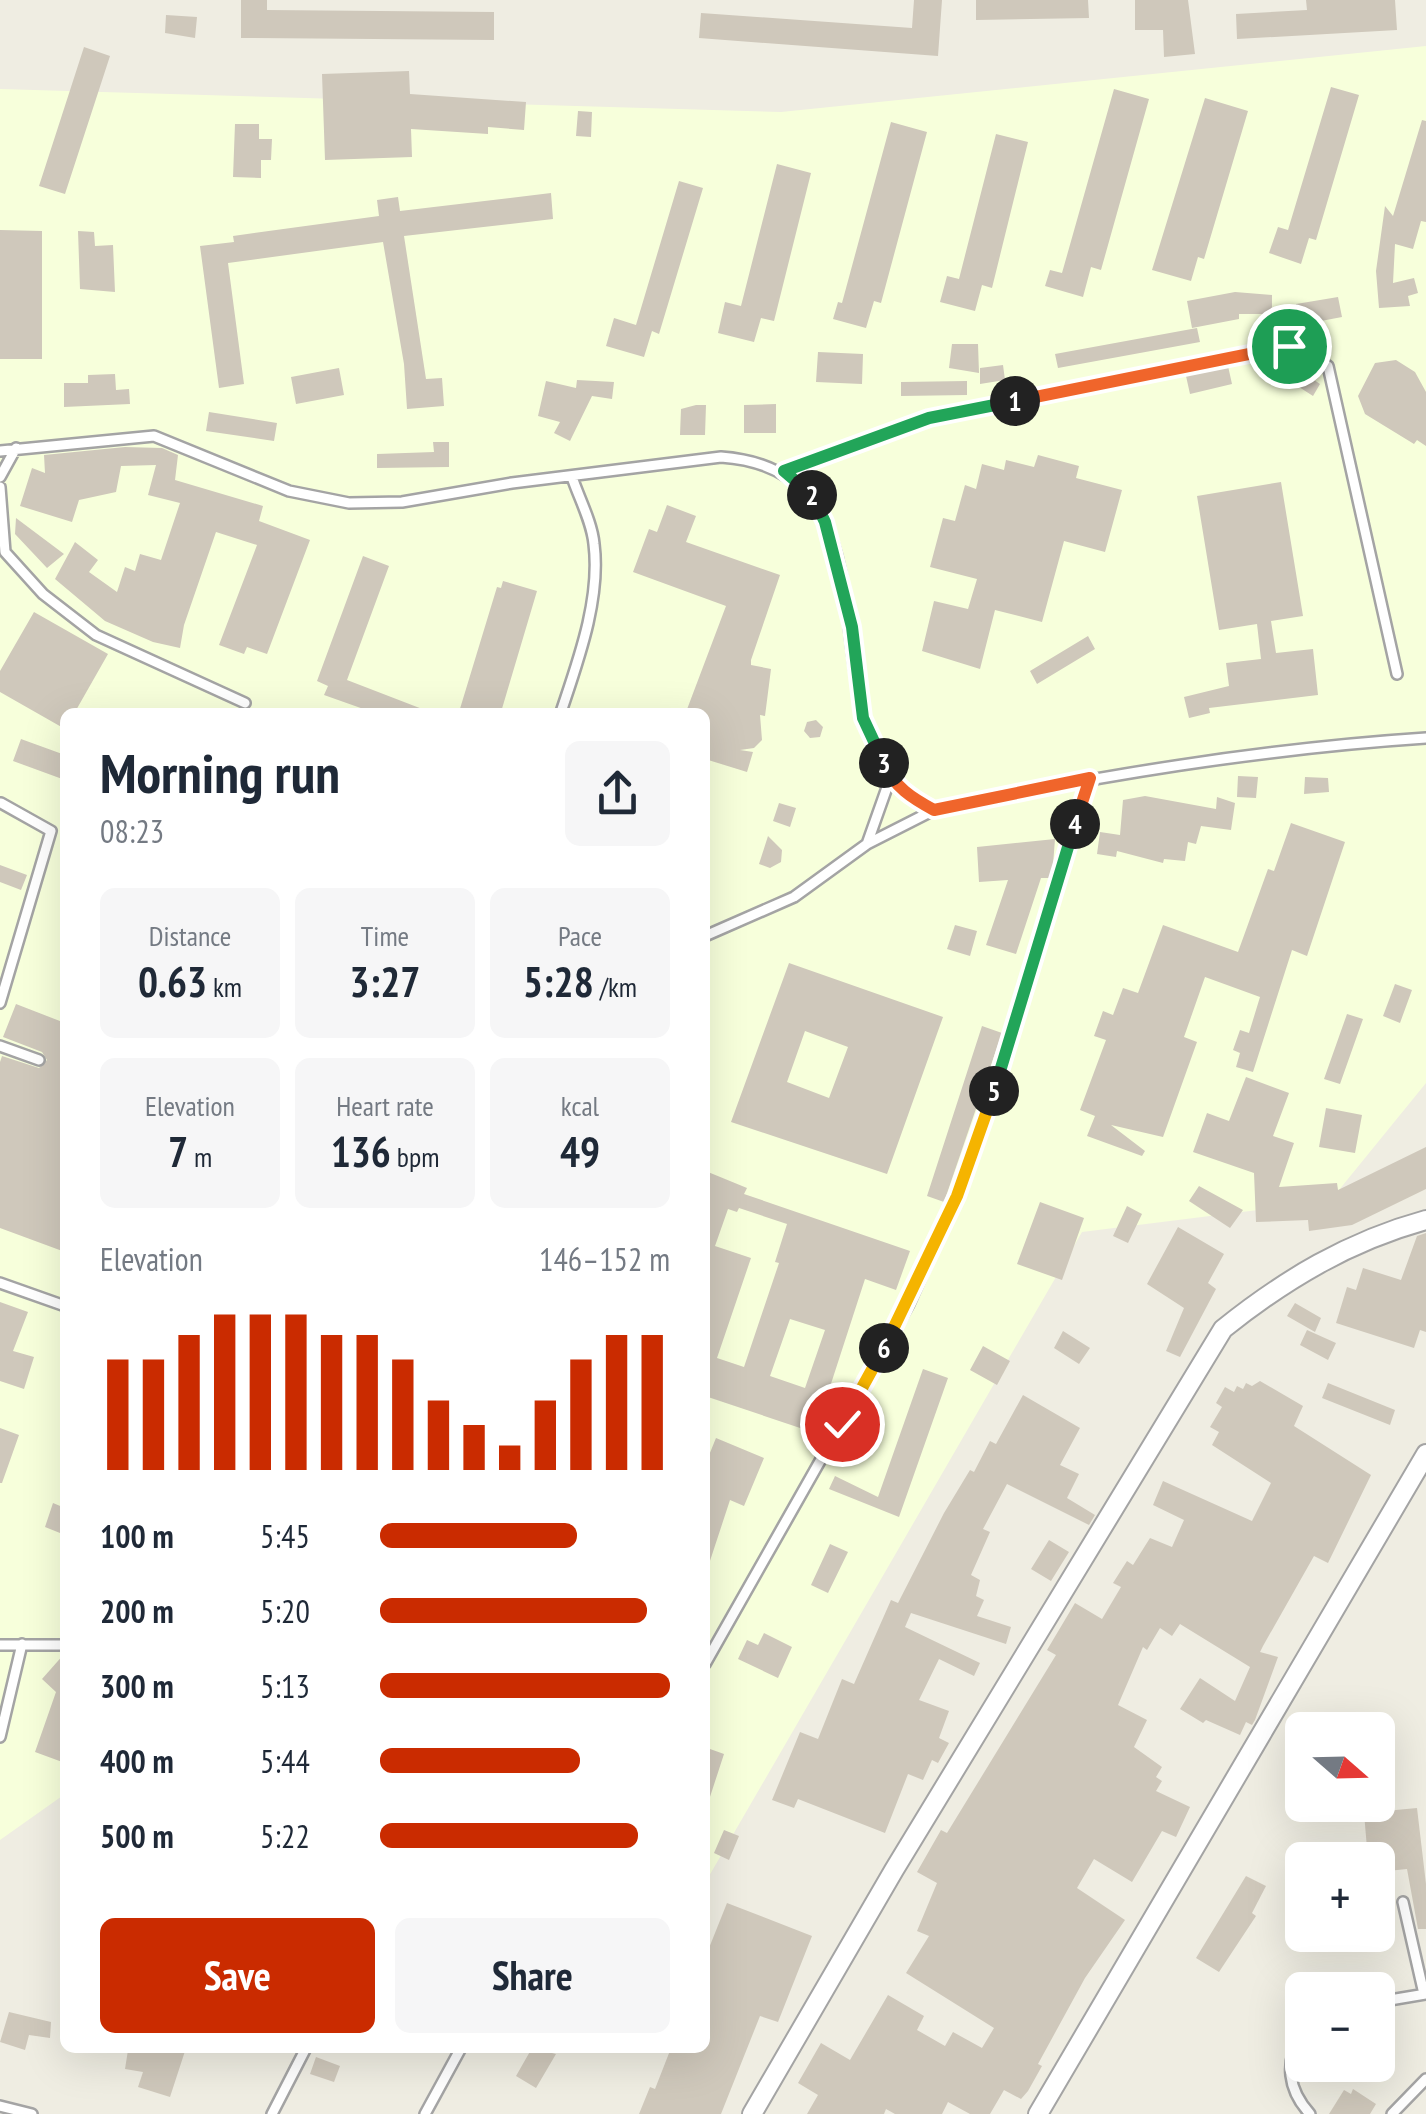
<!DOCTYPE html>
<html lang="en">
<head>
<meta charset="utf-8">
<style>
	:root { --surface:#fff; --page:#f6f6f7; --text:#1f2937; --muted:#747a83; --accent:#ca2b00 }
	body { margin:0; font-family:"PT Sans Narrow",sans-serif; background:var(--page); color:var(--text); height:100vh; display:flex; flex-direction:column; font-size:38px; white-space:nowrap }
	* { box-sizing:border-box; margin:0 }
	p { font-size:32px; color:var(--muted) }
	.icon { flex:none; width:55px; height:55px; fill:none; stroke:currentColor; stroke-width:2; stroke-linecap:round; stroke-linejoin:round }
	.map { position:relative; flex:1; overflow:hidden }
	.drawer { position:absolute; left:60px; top:708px; width:650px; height:1345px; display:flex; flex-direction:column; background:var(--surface); border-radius:15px; box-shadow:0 10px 40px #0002 }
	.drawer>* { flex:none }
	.needle { width:65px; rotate:110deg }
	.controls { position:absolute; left:1285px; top:1712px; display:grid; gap:20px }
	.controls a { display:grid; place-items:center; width:110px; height:110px; border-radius:15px; background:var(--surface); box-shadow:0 10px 40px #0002; font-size:50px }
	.pin { position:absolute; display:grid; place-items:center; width:85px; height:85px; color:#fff; margin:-42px; border:5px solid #fff; border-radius:50%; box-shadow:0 2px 10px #0007 }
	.km { position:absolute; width:50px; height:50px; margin:-25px; border-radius:50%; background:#222; color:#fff; font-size:28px; line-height:50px; text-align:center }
	.round { display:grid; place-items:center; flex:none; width:105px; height:105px; border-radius:15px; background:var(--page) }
	.overview { display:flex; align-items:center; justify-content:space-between; height:170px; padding:0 40px }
	h1 { font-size:55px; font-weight:600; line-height:75px }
	.stats { display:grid; grid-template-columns:repeat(3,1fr); gap:15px; height:170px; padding:10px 40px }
	.stats div { display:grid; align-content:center; border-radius:15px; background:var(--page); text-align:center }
	.stats b { font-size:42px; font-weight:600 }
	.stats small { font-size:28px; font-weight:400 }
	.stats p { font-size:28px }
	.chart { height:280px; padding:20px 40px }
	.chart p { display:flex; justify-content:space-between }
	.chart svg { width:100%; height:180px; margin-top:10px; stroke:var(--accent); stroke-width:6 }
	.primary-button { display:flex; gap:20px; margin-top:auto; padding:20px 40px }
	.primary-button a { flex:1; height:115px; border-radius:15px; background:var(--accent); color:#fff; font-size:40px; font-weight:600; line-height:115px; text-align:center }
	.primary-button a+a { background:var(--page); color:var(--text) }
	ul { padding:0 40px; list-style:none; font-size:32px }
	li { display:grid; grid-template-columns:160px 120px 1fr; align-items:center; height:75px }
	li i { height:25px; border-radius:12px; background:var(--accent) }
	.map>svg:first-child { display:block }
</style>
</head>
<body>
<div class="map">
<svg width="1426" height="2114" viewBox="0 0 1426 2114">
	<rect width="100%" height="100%" fill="#efede2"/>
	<!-- education -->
	<path fill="#f7ffdb" d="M 1426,46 L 1426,1083 L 1330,1201 L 1082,1232 L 705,1883 L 705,712 L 65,712 L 65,1794 L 0,1840 L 0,89 L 781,112 Z"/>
	<!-- building -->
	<path fill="#cfc8bb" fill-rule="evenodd" d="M 241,0 L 267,0 L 267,10 L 494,12 L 494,40 L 241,38 Z
		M 914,0 L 942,0 L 938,56 L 699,38 L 701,13 L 912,28 Z
		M 976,0 L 1088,0 L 1089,18 L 976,20 Z
		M 1135,0 L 1188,0 L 1195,54 L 1164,57 L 1163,30 L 1135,30 Z
		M 1306,0 L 1395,0 L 1397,30 L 1237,39 L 1236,14 L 1307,10 Z
		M 166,15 L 197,17 L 195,38 L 165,33 Z
		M 84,47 L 110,56 L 65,194 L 39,186 Z
		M 409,71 L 410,94 L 526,102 L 524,130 L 488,127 L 488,134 L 411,129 L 412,157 L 325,160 L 322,74 Z
		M 1331,87 L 1359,95 L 1316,240 L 1309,238 L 1301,264 L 1269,253 L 1278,227 L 1288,230 Z
		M 1114,89 L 1149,99 L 1101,270 L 1091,267 L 1083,297 L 1045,286 L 1050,270 L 1062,273 Z
		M 1205,98 L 1248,111 L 1204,259 L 1198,257 L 1191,281 L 1152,270 Z
		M 578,111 L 592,112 L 591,137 L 576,136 Z
		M 1422,120 L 1426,121 L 1426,222 L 1421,221 L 1413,249 L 1395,244 L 1393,283 L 1414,278 L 1418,293 L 1408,296 L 1410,306 L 1379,308 L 1376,271 L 1385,206 L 1393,216 Z
		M 891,122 L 927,132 L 881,303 L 874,301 L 866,328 L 833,319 L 838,302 L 842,303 Z
		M 235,124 L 259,124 L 259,139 L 272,139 L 271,160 L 261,160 L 261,178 L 233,177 Z
		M 996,134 L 1028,142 L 992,288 L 982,285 L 975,311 L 940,302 L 947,276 L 959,279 Z
		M 777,164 L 811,173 L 774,321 L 761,318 L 754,342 L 718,333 L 725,302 L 741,306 Z
		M 679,181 L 703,188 L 659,334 L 652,331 L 644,357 L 606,346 L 614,318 L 636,325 Z
		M 551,193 L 553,219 L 404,236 L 426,379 L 442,378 L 444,406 L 407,409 L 404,364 L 383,242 L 228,263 L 244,384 L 219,388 L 200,246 L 234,242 L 233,236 L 379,216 L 377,200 L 398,197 L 400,211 Z
		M 0,230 L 42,231 L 42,359 L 0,359 Z
		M 78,231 L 94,232 L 95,246 L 113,245 L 115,292 L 80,289 Z
		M 1235,292 L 1272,295 L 1272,314 L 1239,314 L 1239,319 L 1192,328 L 1187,301 Z
		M 1338,297 L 1342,317 L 1321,321 L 1323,332 L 1301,335 L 1296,304 Z
		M 1197,328 L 1200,342 L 1058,368 L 1055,354 Z
		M 952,344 L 978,344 L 979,373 L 949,368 Z
		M 818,352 L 863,354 L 862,384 L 816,382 Z
		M 1396,360 L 1415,372 L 1426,392 L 1426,446 L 1417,440 L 1414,444 L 1365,414 L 1358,396 L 1375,363 Z
		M 1286,361 L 1320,384 L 1313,396 L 1282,376 Z
		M 1003,365 L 1005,380 L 980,384 L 980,368 Z
		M 1228,366 L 1232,384 L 1190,394 L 1186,376 Z
		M 339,368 L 344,395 L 296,404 L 291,377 Z
		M 115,374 L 116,390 L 129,389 L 130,404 L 64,407 L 64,383 L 88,383 L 88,375 Z
		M 577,380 L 614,382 L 612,399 L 592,396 L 570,441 L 554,433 L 560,422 L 538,416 L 546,381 L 576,388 Z
		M 967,381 L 967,395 L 901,396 L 901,382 Z
		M 776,404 L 776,433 L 744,433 L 744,405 Z
		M 696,405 L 706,405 L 705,435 L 680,435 L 681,409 Z
		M 209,412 L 277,423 L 274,441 L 206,431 Z
		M 433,442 L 449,442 L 449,467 L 377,468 L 377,454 L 434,452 Z
		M 125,447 L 162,448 L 178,455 L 175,480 L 263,506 L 259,521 L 310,540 L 267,654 L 247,647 L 244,654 L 219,645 L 257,545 L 216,532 L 184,625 L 180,648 L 153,642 L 105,621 L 55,579 L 75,542 L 98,560 L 89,572 L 117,592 L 125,567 L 135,571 L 140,554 L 161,560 L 180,503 L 148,495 L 156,465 L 121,466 L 116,492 L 79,500 L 72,522 L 20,506 L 32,468 L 45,473 L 44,455 Z
		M 1038,455 L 1079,466 L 1076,478 L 1122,490 L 1105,552 L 1064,541 L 1042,622 L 995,610 L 980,669 L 922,651 L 934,601 L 968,609 L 977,579 L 930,567 L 943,518 L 955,521 L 965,485 L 976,489 L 982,464 L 1004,470 L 1006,460 L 1034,467 Z
		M 1281,482 L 1303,616 L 1271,621 L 1276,653 L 1313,649 L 1318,695 L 1209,708 L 1210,713 L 1189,718 L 1184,697 L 1229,686 L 1226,663 L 1261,659 L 1257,624 L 1219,630 L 1197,496 Z
		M 667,505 L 696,516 L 686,542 L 780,575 L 751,660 L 751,665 L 771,669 L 765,716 L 760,715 L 762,740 L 754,748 L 740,750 L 753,752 L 747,772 L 705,759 L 705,712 L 686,712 L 726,606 L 633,572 L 649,529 L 657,532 Z
		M 16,518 L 64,554 L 47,568 L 15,534 Z
		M 363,556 L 389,566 L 347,680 L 430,712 L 372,712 L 324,695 L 328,686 L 317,681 Z
		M 503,581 L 537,591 L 501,712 L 459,712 L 497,587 L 501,588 Z
		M 34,612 L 108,654 L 75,712 L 65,712 L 65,729 L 0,692 L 0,671 Z
		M 1088,636 L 1095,649 L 1037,684 L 1030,671 Z
		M 816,720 L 823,727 L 820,737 L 810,738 L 804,731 L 807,722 Z
		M 21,739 L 65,755 L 65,780 L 13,761 Z
		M 1238,776 L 1258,777 L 1256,798 L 1237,797 Z
		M 1305,777 L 1328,778 L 1329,792 L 1304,794 Z
		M 1145,796 L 1216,809 L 1217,797 L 1235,803 L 1231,830 L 1201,826 L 1196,844 L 1188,842 L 1185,861 L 1164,859 L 1163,863 L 1117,851 L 1116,857 L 1097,854 L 1100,832 L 1120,835 L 1123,800 Z
		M 779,803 L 796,808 L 790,827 L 773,821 Z
		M 1291,823 L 1345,842 L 1307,956 L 1292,950 L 1253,1072 L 1236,1067 L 1240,1053 L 1233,1050 L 1240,1030 L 1249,1033 L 1260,997 L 1205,977 L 1184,1037 L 1197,1042 L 1163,1137 L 1111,1125 L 1145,1151 L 1142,1156 L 1087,1136 L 1095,1116 L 1080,1110 L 1106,1040 L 1094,1036 L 1103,1011 L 1113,1015 L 1123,988 L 1138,993 L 1163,925 L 1238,952 L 1268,869 L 1274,871 Z
		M 768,836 L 782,850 L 781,862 L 770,868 L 759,864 Z
		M 1055,839 L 1052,878 L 1041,878 L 1016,954 L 986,945 L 1008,880 L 979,882 L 977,847 Z
		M 0,865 L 27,875 L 21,890 L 0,882 Z
		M 955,925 L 977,931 L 970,956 L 947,949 Z
		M 789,963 L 943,1017 L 887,1174 L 731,1122 ZM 805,1031 L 848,1047 L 829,1098 L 787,1082 Z
		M 1395,984 L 1412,990 L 1400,1023 L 1383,1016 Z
		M 16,1004 L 65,1023 L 65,1252 L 0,1228 L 0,1062 L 2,1056 L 39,1068 L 47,1060 L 42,1052 L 3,1037 Z
		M 1347,1014 L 1363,1019 L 1340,1084 L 1324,1079 Z
		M 982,1026 L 1002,1033 L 944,1202 L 927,1196 Z
		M 1246,1077 L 1289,1093 L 1273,1136 L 1294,1143 L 1279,1187 L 1337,1183 L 1338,1190 L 1426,1147 L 1426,1189 L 1352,1225 L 1309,1231 L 1308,1220 L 1256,1222 L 1254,1173 L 1193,1152 L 1207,1113 L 1229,1121 Z
		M 1326,1108 L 1362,1115 L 1355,1153 L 1319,1147 Z
		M 708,1172 L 747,1188 L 744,1194 L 910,1251 L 896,1290 L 865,1279 L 815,1433 L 705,1396 ZM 739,1208 L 787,1224 L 775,1262 L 779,1263 L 744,1367 L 717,1358 L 751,1258 L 715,1246 L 728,1209 L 737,1212 ZM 790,1319 L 825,1330 L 805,1388 L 770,1376 Z
		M 1199,1186 L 1243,1210 L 1230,1228 L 1189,1201 Z
		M 1040,1202 L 1084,1218 L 1062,1280 L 1017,1264 Z
		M 1127,1206 L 1142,1214 L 1128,1243 L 1113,1236 Z
		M 1178,1227 L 1224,1254 L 1208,1283 L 1216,1289 L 1180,1357 L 1166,1351 L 1184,1308 L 1147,1284 Z
		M 1426,1233 L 1426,1332 L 1420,1330 L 1414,1348 L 1336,1323 L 1347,1287 L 1356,1290 L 1363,1268 L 1401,1280 L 1417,1236 Z
		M 0,1302 L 28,1312 L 13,1351 L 34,1357 L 24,1389 L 0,1381 Z
		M 1295,1303 L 1321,1318 L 1315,1332 L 1287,1316 Z
		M 1307,1330 L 1336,1343 L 1328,1360 L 1300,1345 Z
		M 1063,1331 L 1090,1348 L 1079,1364 L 1054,1348 Z
		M 983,1346 L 1010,1361 L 997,1385 L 970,1370 Z
		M 923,1369 L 948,1378 L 899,1517 L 829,1489 L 835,1476 L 878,1497 Z
		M 1260,1381 L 1303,1406 L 1294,1426 L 1371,1475 L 1328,1563 L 1314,1556 L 1263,1646 L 1260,1652 L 1278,1657 L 1255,1720 L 1252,1725 L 1246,1722 L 1240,1735 L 1206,1720 L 1203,1723 L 1180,1709 L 1200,1678 L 1235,1701 L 1250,1667 L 1180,1624 L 1172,1636 L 1160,1628 L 1147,1650 L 1143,1647 L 1118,1705 L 1147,1720 L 1134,1747 L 1162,1767 L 1156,1777 L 1162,1781 L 1156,1791 L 1190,1807 L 1176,1837 L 1162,1831 L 1132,1882 L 1094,1859 L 1077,1888 L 1125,1920 L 1085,1978 L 1038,2064 L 1042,2066 L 1028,2091 L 1021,2099 L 1004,2090 L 990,2114 L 970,2114 L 948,2102 L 942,2114 L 895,2114 L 886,2109 L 884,2114 L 807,2114 L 818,2095 L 798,2083 L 821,2043 L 850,2060 L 888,1995 L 924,2016 L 917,2030 L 945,2046 L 953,2032 L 982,2048 L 994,2028 L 906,1973 L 929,1936 L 917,1931 L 937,1883 L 917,1872 L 941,1830 L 947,1833 L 1056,1655 L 1047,1650 L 1075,1603 L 1102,1619 L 1121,1587 L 1113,1583 L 1127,1561 L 1133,1565 L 1150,1538 L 1172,1547 L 1184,1520 L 1153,1505 L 1163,1481 L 1252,1521 L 1271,1483 L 1212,1445 L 1219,1432 L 1210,1427 L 1222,1407 L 1216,1403 L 1225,1387 L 1234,1392 L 1237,1386 L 1243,1389 L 1246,1383 L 1252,1386 Z
		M 1328,1383 L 1395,1410 L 1390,1425 L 1322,1398 Z
		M 1023,1395 L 1080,1428 L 1060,1465 L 1079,1474 L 1067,1498 L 1095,1515 L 1089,1525 L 1007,1484 L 983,1529 L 990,1532 L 971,1575 L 980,1580 L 976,1596 L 984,1600 L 977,1616 L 1011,1627 L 1006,1644 L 911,1613 L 905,1627 L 980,1663 L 974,1676 L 939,1659 L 919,1700 L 949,1711 L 939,1738 L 949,1743 L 938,1763 L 932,1760 L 923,1780 L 908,1774 L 885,1833 L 798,1799 L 794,1808 L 772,1800 L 800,1732 L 818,1739 L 842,1679 L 854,1684 L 891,1600 L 898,1603 L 944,1513 L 970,1470 L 974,1472 L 990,1441 L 996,1444 Z
		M 0,1428 L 19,1435 L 2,1483 L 0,1483 Z
		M 716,1438 L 764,1458 L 744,1506 L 730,1500 L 708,1567 L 705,1465 Z
		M 53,1503 L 65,1508 L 65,1535 L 45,1527 Z
		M 1049,1540 L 1069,1552 L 1051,1581 L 1031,1569 Z
		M 830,1544 L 848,1552 L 828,1593 L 811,1585 Z
		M 764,1633 L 792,1647 L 778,1678 L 738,1659 L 747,1640 L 758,1645 Z
		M 65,1653 L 65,1763 L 35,1752 L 56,1692 L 42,1679 Z
		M 710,1749 L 724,1754 L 708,1803 L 705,1764 Z
		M 1417,1808 L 1426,1884 L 1426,1929 L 1418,1929 L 1407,1869 L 1378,1872 L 1378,1860 L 1368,1860 L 1364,1813 Z
		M 724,1830 L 739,1836 L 729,1860 L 714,1853 Z
		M 1246,1876 L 1266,1886 L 1252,1913 L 1256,1916 L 1219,1972 L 1196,1958 Z
		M 727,1903 L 812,1936 L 778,2022 L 760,2016 L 721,2114 L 639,2114 L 650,2087 L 655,2089 L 671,2048 L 705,2048 L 705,1958 Z
		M 9,2012 L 51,2022 L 50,2038 L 29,2035 L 25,2050 L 0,2042 Z
		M 151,2048 L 186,2048 L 170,2097 L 138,2087 L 143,2072 L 125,2069 L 128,2050 L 149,2053 Z
		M 532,2048 L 556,2054 L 536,2088 L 516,2076 Z
		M 316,2057 L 340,2066 L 334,2082 L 310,2074 Z
		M 1353,2089 L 1376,2104 L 1370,2114 L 1329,2114 L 1344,2090 L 1351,2094 Z"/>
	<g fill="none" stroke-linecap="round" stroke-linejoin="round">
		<!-- lane casing -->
		<g stroke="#a4a4a4" stroke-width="14">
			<path id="lane" d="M 0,451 L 154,436 L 289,491 L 349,503 L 402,502 L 512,483 L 721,457 C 894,469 817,679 891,779 C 902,793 919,802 934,810 C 1098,776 1259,749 1426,738
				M 783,471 L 929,418 L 1289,346 L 1328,366 L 1397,674
				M 0,477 L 16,448
				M 0,487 L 5,552 L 43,594 L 96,635 L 245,703
				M 561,712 C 578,661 601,599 594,544 C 592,522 579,498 572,477
				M 867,844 L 934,810
				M 705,936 L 794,897 L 867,844 L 890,779
				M 0,1003 L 51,831 L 1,803
				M 0,1046 L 39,1060
				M 0,1283 L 65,1306
				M 0,1645 L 65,1645
				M 705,1664 L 909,1304 L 957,1196 L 1017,1023 L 1091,778
				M 0,1737 L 22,1644
				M 1403,1902 L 1424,1994
				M 1378,2002 L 1426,1994
				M 1302,2035 C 1284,2062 1288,2090 1310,2114
				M 0,2106 L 32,2114
				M 272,2114 L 306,2048
				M 425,2114 L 461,2048
				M 1392,2114 L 1426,2079"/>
		</g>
		<!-- street casing -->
		<g stroke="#a4a4a4" stroke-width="22">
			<path id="street" d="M 752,2114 L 894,1870 L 1223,1329 C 1284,1280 1349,1241 1426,1220
				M 1038,2114 L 1426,1454"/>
		</g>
		<!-- lane -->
		<use href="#lane" stroke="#fff" stroke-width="9"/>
		<!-- street -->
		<use href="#street" stroke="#fff" stroke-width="18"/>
	</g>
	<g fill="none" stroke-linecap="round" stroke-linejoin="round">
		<!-- split-1 casing -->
		<g stroke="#fff" stroke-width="20">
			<path id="split-1" d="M 1015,401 L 1289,346"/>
		</g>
		<!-- split-2 casing -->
		<g stroke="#fff" stroke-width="20">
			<path id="split-2" d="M 812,495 L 784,471 L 929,418 L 1015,401"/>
		</g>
		<!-- split-3 casing -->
		<g stroke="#fff" stroke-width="20">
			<path id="split-3" d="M 812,495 L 825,522 L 852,627 L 863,718 L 884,763"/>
		</g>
		<!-- split-4 casing -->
		<g stroke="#fff" stroke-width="20">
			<path id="split-4" d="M 884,763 C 894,787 912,798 934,810 L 1090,778 L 1075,824"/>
		</g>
		<!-- split-5 casing -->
		<g stroke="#fff" stroke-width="20">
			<path id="split-5" d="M 994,1091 L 1075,824"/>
		</g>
		<!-- split-6 casing -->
		<g stroke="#fff" stroke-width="20">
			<path id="split-6" d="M 884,1348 L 957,1196 L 994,1091"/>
		</g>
		<!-- split-7 casing -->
		<g stroke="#fff" stroke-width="20">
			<path id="split-7" d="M 842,1424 L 884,1348"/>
		</g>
		<!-- split-1 -->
		<use href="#split-1" stroke="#f0652b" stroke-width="12"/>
		<!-- split-2 -->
		<use href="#split-2" stroke="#22a559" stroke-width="12"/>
		<!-- split-3 -->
		<use href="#split-3" stroke="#22a559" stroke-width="12"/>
		<!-- split-4 -->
		<use href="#split-4" stroke="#f0652b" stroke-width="12"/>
		<!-- split-5 -->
		<use href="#split-5" stroke="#22a559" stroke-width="12"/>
		<!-- split-6 -->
		<use href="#split-6" stroke="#f5b400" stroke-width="12"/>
		<!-- split-7 -->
		<use href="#split-7" stroke="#f5b400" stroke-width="12"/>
	</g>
</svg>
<div class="controls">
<a><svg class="needle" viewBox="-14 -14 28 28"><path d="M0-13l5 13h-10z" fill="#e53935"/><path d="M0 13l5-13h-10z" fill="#747a83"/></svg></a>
<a>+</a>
<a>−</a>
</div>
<div class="pin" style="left:1289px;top:346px;background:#1e9e55"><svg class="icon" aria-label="arrive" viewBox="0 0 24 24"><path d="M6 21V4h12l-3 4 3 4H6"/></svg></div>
<div class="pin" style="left:842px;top:1424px;background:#d93025"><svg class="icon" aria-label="check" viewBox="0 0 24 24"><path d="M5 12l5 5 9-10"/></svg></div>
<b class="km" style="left:1015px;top:401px">1</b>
<b class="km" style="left:812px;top:495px">2</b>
<b class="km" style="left:884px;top:763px">3</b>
<b class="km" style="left:1075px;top:824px">4</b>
<b class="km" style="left:994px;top:1091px">5</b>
<b class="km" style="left:884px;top:1348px">6</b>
<section class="drawer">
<div class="overview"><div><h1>Morning run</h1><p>08:23</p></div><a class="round"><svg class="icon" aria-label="share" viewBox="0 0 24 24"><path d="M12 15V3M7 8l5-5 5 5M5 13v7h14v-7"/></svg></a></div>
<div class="stats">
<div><p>Distance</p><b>0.63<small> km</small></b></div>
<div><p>Time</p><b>3:27</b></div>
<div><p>Pace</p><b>5:28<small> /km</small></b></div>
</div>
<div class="stats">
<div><p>Elevation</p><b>7<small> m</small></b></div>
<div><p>Heart rate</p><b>136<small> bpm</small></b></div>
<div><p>kcal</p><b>49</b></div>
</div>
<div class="chart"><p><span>Elevation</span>146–152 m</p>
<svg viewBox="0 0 160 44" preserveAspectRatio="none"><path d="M5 44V17M15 44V17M25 44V11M35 44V6M45 44V6M55 44V6M65 44V11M75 44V11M85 44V17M95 44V27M105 44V33M115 44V38M125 44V27M135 44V17M145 44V11M155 44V11"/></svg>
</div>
<ul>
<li><b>100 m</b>5:45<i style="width:68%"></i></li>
<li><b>200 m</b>5:20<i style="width:92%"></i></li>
<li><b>300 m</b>5:13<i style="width:100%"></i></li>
<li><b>400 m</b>5:44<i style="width:69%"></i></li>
<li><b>500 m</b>5:22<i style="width:89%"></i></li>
</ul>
<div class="primary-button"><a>Save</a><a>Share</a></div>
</section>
</div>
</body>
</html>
